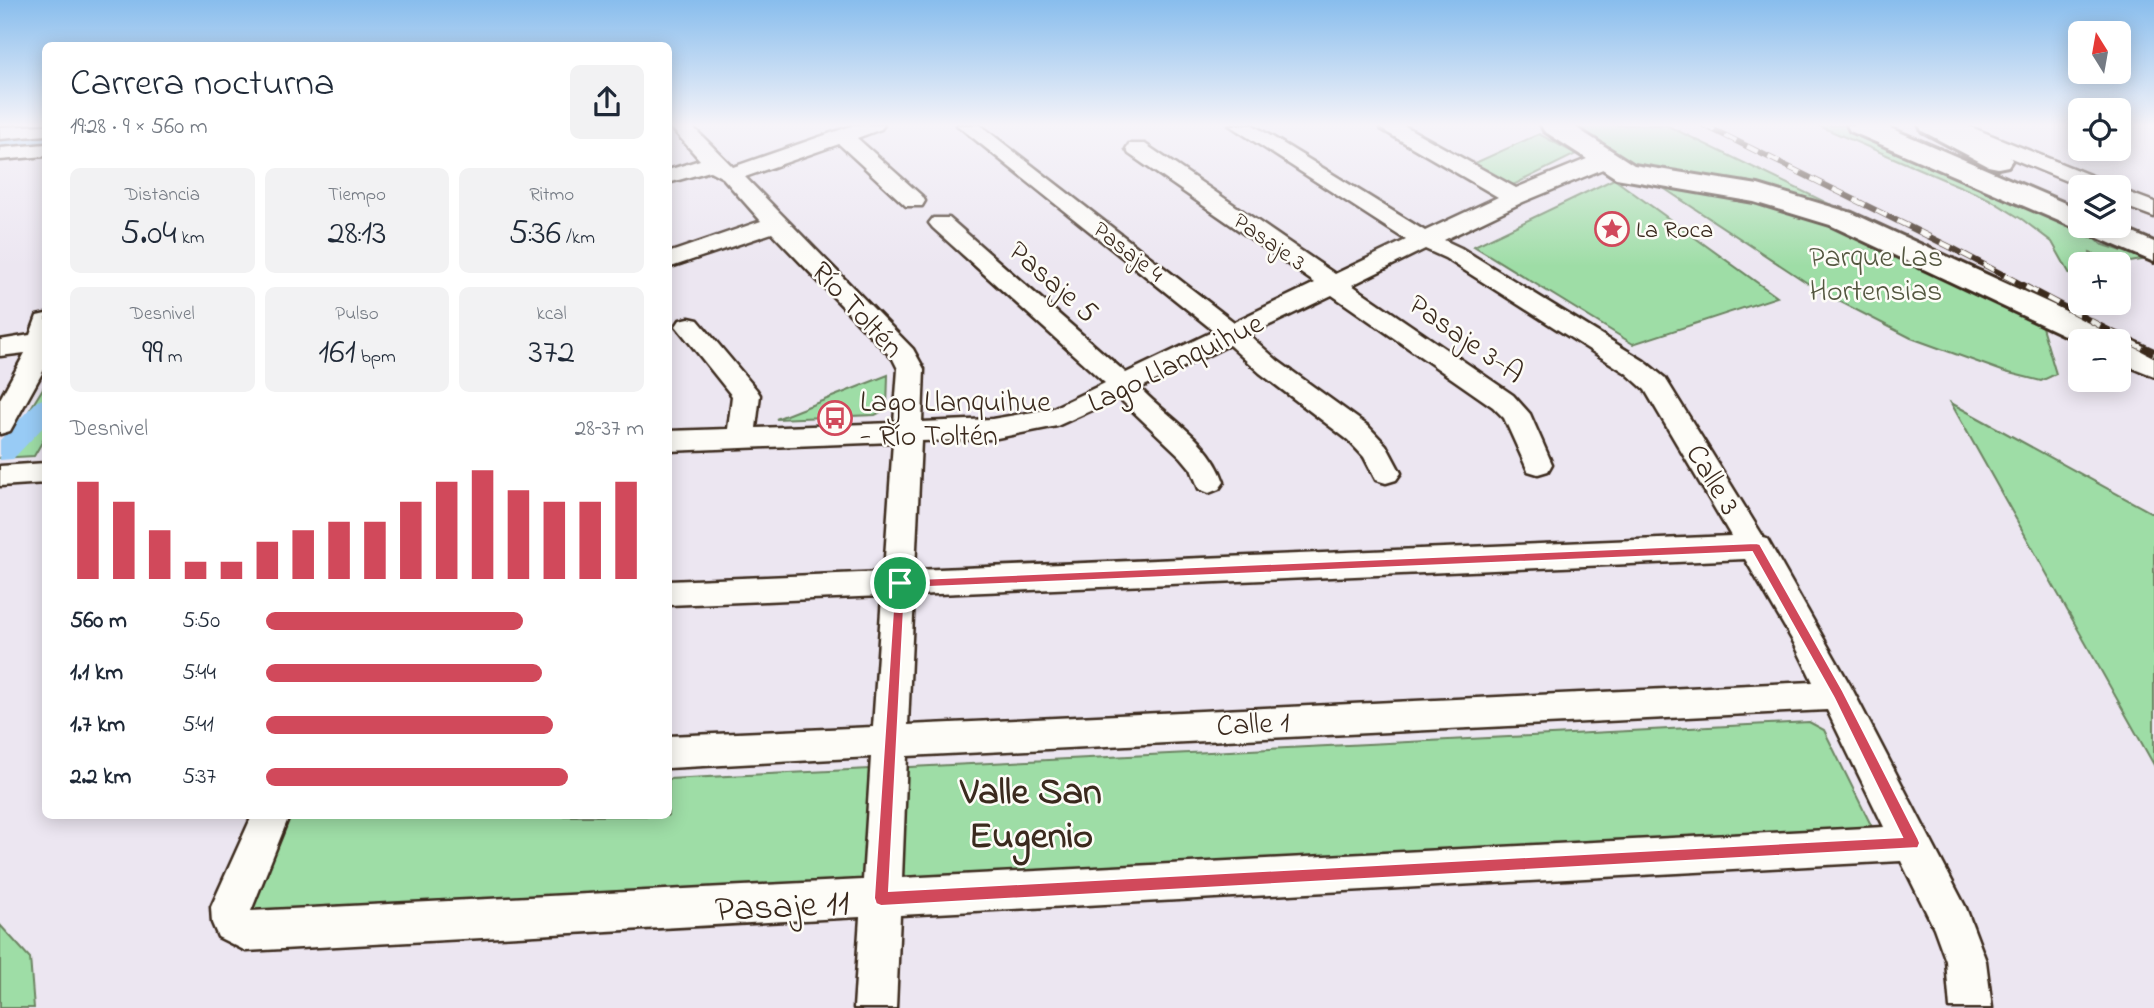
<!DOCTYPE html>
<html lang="es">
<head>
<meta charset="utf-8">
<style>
	:root { --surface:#fff; --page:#f2f2f3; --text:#1f2937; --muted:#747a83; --accent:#d1495b }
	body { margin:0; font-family:"Indie Flower",sans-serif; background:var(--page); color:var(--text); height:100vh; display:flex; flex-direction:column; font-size:26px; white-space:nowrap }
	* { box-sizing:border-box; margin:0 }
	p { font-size:23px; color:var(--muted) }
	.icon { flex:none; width:38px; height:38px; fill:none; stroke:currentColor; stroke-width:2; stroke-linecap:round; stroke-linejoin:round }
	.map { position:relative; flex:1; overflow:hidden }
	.side { position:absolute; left:42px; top:42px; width:630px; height:777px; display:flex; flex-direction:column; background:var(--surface); border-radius:10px; box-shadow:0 4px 18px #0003 }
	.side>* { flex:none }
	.needle { width:46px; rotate:349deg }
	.tools { position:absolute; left:2068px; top:21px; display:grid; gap:14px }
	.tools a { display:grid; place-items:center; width:63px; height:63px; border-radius:10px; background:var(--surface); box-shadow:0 4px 18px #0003; font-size:35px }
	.pin { position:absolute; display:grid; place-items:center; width:60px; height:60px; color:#fff; margin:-30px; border:4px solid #fff; border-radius:50%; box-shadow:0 2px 7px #0007 }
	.round { display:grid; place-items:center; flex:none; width:74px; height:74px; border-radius:10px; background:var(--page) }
	.overview { display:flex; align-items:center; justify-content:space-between; height:119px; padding:0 28px }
	h1 { font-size:38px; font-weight:600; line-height:52px }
	.metrics { display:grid; grid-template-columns:repeat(3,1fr); gap:10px; height:119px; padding:7px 28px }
	.metrics div { display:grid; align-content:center; border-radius:10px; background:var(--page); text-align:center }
	.metrics b { font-size:35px; font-weight:600 }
	.metrics small { font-size:19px; font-weight:400 }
	.metrics p { font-size:19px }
	.chart { height:196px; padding:14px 28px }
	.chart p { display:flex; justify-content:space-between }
	.chart svg { width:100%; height:126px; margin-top:7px; stroke:var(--accent); stroke-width:6 }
	ul { padding:0 28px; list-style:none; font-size:23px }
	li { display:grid; grid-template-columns:112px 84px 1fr; align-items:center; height:52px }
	li i { height:18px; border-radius:9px; background:var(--accent) }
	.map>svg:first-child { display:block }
</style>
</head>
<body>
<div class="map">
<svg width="2154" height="1008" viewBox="0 0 2154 1008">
	<rect width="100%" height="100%" fill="#ece6f1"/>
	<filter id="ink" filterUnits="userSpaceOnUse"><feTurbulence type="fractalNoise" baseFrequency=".0143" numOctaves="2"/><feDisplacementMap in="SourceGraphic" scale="14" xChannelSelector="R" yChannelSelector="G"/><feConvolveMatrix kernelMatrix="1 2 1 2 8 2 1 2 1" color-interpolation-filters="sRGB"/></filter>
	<g filter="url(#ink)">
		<!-- green -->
		<path fill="#9edda6" stroke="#6c8462" stroke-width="2" d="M 1568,125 L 1666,125 L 1895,236 L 1973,280 L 2042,327 L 2056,374 L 2041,381 L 2005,372 L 1911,338 L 1821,292 Z
			M 1817,125 L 1847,125 L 2094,237 L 2101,244 L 2147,259 L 2119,264 L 2090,253 L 2091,264 L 2081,264 L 2081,294 L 2052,242 L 2023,220 L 1989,199 Z
			M 1539,134 L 1576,154 L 1509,187 L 1473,164 Z
			M 1614,179 L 1777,297 L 1633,344 L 1474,246 Z
			M 888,375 L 887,409 L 875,415 L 776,419 Z
			M 45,385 L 45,437 L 34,456 L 0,458 Z
			M 1951,403 L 2154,514 L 2154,765 Z
			M 1809,722 L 1824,730 L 1874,831 L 256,918 L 245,907 L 282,816 L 668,816 L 669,779 Z
			M 0,925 L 30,958 L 34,1008 L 0,1008 Z"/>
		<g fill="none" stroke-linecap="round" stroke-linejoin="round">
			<!-- canal -->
			<path fill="#98cbf5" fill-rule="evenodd" d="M 44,133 L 46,145 L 0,149 L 0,137 Z
				M 46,398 L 46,424 L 13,459 L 0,460 L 0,440 L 37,401 Z"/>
			<!-- minor casing -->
			<g stroke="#3b2a1e" stroke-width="5">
				<path id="minor" d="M 46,125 L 46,135 L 0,139 L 0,127 Z
					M 669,125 L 691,125 L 733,167 L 854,125 L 884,125 L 881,129 L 857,138 L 922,196 L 925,201 L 922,206 L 906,206 L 839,144 L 745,177 L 913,349 L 924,369 L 922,422 L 992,419 L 1051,409 L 1105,383 L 933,228 L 929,223 L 933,218 L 949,218 L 1126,373 L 1214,331 L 957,125 L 980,125 L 1234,322 L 1315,283 L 1129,154 L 1126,149 L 1129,144 L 1145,144 L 1335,274 L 1406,240 L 1229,125 L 1253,125 L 1425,231 L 1498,197 L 1381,129 L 1378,125 L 1403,125 L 1516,188 L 1599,154 L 1615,154 L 1618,159 L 1615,164 L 1523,202 L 1444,240 L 1461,248 L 1644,361 L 1665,378 L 1764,538 L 1767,539 L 1850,685 L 1966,908 L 1986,961 L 1992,1008 L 1950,1008 L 1946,961 L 1934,928 L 1901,861 L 900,915 L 896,1008 L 854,1008 L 860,917 L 246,951 L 218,937 L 212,923 L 211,907 L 252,816 L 289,816 L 251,911 L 863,880 L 871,757 L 668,768 L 668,736 L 873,727 L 882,596 L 668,605 L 668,581 L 884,572 L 893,442 L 668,451 L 668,431 L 728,429 L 732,396 L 676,326 L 680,320 L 689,318 L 698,320 L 756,389 L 760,395 L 756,428 L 894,423 L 898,369 L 893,359 L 772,233 L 668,268 L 668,253 L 761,221 L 723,178 L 710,171 L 668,183 L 668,170 L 700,160 ZM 1425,249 L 1445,258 L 1626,373 L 1645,390 L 1731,536 L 915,570 L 921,441 L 992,439 L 1057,426 L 1119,398 L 1181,457 L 1191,469 L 1199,489 L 1209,493 L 1219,489 L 1224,482 C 1210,440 1169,419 1140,388 L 1229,345 L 1260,373 L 1348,440 L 1364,457 L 1376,480 L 1386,483 L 1396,480 L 1401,473 L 1386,445 L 1368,426 L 1278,361 L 1249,335 L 1332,295 L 1493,407 L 1504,418 L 1528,471 L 1538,474 L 1548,471 L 1552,464 L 1530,414 L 1513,395 L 1352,285 ZM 1745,559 L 1794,643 L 1813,682 L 908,725 L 914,595 ZM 1827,710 L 1884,827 L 902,878 L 907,756 Z
					M 1938,125 L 1966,125 L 2107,182 L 2110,187 L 2081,187 L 1941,129 Z
					M 46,144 L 46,156 L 0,160 L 0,148 Z
					M 2119,189 L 2154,202 L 2154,217 L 2119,204 Z
					M 46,314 L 46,366 L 10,431 L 0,434 L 0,399 L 25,353 L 0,356 L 0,340 L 30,335 L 37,316 Z
					M 46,463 L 46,483 L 0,486 L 0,466 Z"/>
			</g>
			<!-- major casing -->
			<g stroke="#3b2a1e" stroke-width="6">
				<path id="major" d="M 1541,125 L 1572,125 L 1634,165 L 1758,185 L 1852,213 L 2154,351 L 2154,376 L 2119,362 L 2119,341 L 2081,343 L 1830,225 L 1754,202 L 1616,178 L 1544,131 Z
					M 1847,125 L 1883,125 L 2081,210 L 2081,226 L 2117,226 L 2154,242 L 2154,262 L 1850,131 Z
					M 1919,125 L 1952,125 L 2008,154 L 2012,160 L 2008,166 L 1998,168 L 1988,166 L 1922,131 Z"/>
			</g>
			<!-- minor -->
			<use href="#minor" fill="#fdfcf7" fill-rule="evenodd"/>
			<!-- major -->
			<use href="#major" fill="#fdfcf7" fill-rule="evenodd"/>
			<!-- rail casing -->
			<g stroke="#3b2a1e" stroke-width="6">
				<path id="rail" d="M 1704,125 L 1952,248 L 2154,354"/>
			</g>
			<!-- rail -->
			<use href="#rail" stroke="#fdfcf7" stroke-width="4.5" stroke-dasharray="12" stroke-linecap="butt"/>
		</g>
	</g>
	<!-- sky -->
	<linearGradient id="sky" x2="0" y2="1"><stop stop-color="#88bded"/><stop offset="0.47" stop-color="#f6f4f9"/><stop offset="1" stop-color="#f6f4f9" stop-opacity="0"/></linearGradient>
	<rect width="2154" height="266" fill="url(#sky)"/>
	<!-- route -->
	<path fill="#d1495b" stroke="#fff" stroke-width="2" fill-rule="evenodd" d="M 1756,543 L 1760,544 L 1843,691 L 1918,838 L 1920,843 L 1918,848 L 881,906 L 876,904 L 874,898 L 895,580 ZM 1752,552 L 1834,698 L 1902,837 L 889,891 L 905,588 Z"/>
	<!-- icons -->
	<defs>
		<g id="sight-ring" transform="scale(1.75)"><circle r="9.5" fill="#fdfcf7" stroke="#d1495b" stroke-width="1.5"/><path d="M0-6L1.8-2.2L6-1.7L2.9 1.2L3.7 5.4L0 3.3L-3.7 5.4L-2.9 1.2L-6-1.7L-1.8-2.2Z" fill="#d1495b"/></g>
		<g id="bus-ring" transform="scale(1.75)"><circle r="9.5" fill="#fdfcf7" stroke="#d1495b" stroke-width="1.5"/><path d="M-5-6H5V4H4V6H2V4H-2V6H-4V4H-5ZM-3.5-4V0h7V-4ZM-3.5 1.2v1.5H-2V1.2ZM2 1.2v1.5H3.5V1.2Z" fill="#d1495b"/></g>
	</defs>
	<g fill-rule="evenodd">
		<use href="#sight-ring" x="1612" y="229"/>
		<use href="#bus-ring" x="835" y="418"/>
	</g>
	<g text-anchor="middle" stroke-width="5" stroke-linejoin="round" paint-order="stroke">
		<!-- far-poi labels -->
		<g font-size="24" fill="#3b2a1e" stroke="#fdfcf7" text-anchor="start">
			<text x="1636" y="237">La Roca</text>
		</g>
		<!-- far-street labels -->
		<g font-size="24" fill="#3b2a1e" stroke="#fdfcf7">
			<text transform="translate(1270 241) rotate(35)" y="8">Pasaje 3</text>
			<text transform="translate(1129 251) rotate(38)" y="8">Pasaje 4</text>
		</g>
		<!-- park labels -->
		<g font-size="30" fill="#545740" stroke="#fdfcf7">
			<text x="1876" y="266">Parque Las<tspan x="1876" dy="34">Hortensias</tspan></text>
		</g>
		<!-- street labels -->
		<g font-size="30" fill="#3b2a1e" stroke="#fdfcf7">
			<text transform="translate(1054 281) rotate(41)" y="10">Pasaje 5</text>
			<text transform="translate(858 309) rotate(47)" y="10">Río Toltén</text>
			<text transform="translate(1467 338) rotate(35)" y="10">Pasaje 3-A</text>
			<text transform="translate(1175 362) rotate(-26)" y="10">Lago Llanquihue</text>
			<text transform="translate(1714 479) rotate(59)" y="10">Calle 3</text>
			<text transform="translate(1253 723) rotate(-3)" y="10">Calle 1</text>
		</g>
		<!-- poi labels -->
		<g font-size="30" fill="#3b2a1e" stroke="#fdfcf7" text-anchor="start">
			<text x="860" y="411">Lago Llanquihue<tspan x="860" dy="34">- Río Toltén</tspan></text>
		</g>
		<!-- near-street labels -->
		<g font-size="37" fill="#3b2a1e" stroke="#fdfcf7">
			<text transform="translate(782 904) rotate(-3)" y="13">Pasaje 11</text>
		</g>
		<!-- near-neighbourhood labels -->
		<g font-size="38" font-weight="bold" fill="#3b2a1e" stroke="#fdfcf7">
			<text x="1031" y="803">Valle San<tspan x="1031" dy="44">Eugenio</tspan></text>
		</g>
	</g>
</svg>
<div class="tools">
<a><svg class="needle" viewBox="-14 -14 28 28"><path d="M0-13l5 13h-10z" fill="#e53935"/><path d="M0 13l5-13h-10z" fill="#747a83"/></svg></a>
<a><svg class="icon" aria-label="locate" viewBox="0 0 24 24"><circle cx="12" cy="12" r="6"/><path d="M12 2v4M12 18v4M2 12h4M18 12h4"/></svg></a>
<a><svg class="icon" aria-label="layers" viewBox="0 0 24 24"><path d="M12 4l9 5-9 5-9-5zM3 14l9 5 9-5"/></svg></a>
<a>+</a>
<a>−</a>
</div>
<div class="pin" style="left:900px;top:583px;background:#1e9e55"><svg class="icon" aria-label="arrive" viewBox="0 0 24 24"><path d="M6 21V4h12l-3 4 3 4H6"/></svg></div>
<section class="side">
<div class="overview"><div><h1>Carrera nocturna</h1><p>19:28 · 9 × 560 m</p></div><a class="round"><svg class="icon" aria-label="share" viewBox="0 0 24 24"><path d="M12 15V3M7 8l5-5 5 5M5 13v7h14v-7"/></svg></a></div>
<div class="metrics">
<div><p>Distancia</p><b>5.04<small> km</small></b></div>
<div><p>Tiempo</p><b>28:13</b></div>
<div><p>Ritmo</p><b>5:36<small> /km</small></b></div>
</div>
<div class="metrics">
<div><p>Desnivel</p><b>99<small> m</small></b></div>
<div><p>Pulso</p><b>161<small> bpm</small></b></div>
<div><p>kcal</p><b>372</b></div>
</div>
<div class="chart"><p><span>Desnivel</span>28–37 m</p>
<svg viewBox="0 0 160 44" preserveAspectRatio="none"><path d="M5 44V10M15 44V17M25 44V27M35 44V38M45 44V38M55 44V31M65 44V27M75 44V24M85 44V24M95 44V17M105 44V10M115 44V6M125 44V13M135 44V17M145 44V17M155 44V10"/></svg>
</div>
<ul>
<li><b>560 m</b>5:50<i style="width:68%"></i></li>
<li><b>1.1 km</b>5:44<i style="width:73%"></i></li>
<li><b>1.7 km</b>5:41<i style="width:76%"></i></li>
<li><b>2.2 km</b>5:37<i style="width:80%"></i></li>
</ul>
</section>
</div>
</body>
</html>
